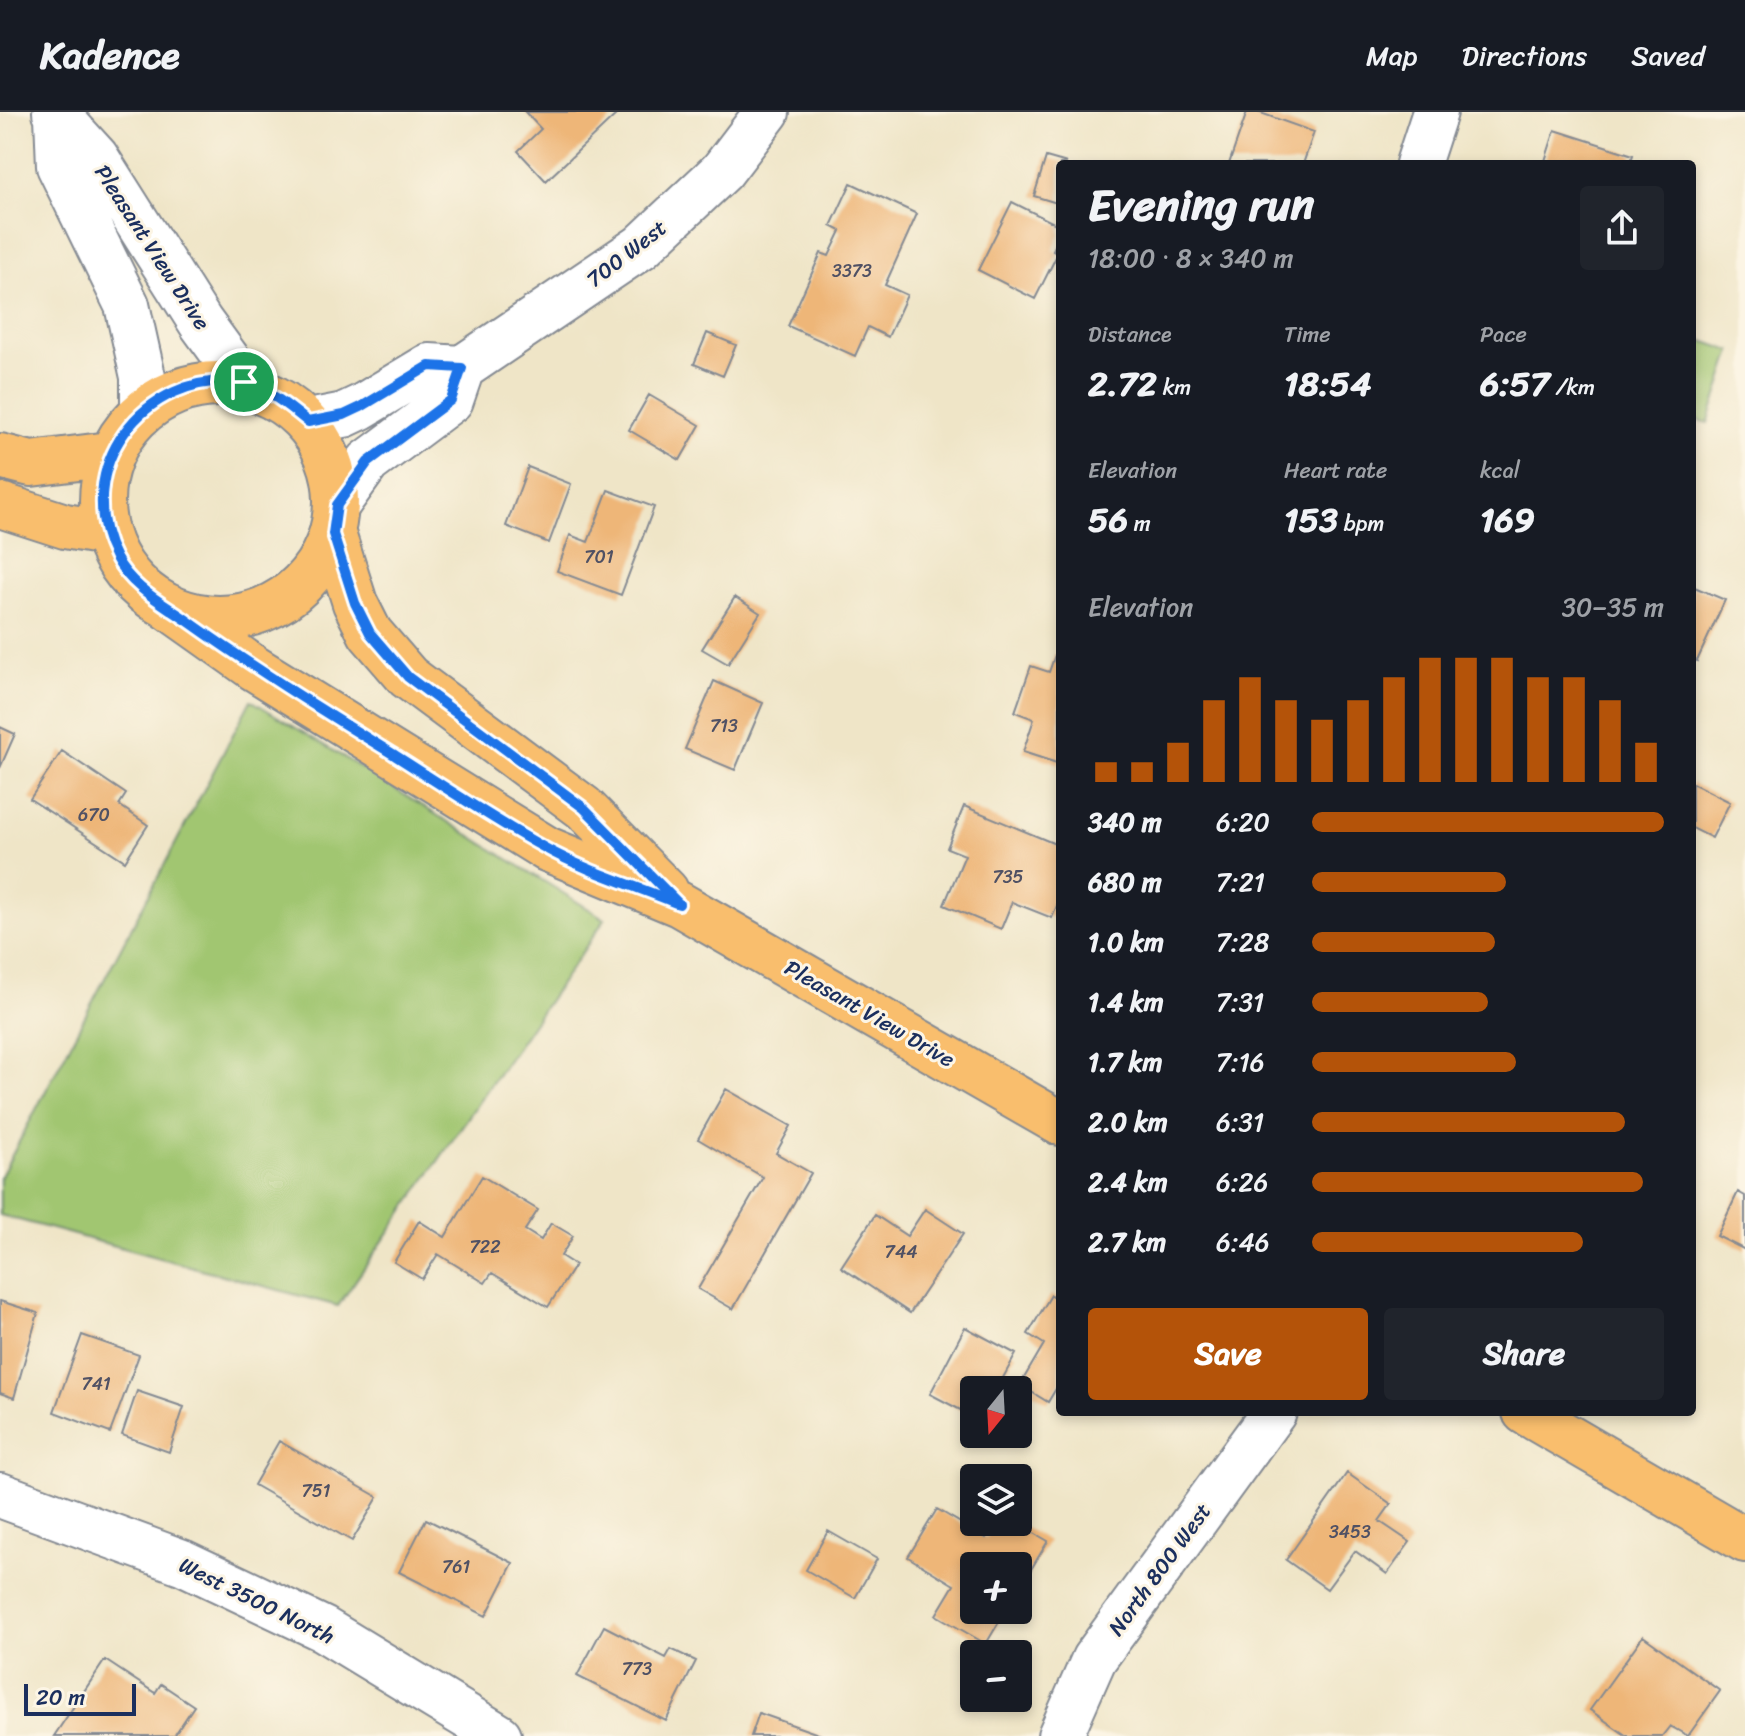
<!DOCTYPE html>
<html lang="en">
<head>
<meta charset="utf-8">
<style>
	:root { --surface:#171b24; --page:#20242c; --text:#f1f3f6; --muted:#9ea1a6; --line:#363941; --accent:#b45309 }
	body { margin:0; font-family:Sriracha,sans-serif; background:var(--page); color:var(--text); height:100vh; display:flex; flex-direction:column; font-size:30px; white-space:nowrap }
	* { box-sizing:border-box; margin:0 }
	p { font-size:26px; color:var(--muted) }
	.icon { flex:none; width:44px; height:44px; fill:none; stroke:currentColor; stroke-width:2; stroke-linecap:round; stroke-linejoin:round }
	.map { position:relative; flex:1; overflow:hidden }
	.details { position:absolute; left:1056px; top:48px; width:640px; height:1256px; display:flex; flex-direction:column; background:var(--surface); border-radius:8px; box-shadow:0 4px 12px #0003 }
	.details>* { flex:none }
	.needle { width:52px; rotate:198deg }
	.tools { position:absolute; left:960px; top:1264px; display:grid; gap:16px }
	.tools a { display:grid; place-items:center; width:72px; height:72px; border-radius:8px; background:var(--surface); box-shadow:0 4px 12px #0003; font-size:40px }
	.scale { position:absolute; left:24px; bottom:20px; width:112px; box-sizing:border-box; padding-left:8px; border:4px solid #1b2f5e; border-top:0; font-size:22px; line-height:28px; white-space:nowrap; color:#1b2f5e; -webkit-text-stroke:6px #fcf5e5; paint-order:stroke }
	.pin { position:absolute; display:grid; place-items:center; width:68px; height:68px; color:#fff; margin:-34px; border:4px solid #fff; border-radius:50%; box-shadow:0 2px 8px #0007 }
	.round { display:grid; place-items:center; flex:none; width:84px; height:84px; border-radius:8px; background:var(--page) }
	.summary { display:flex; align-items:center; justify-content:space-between; height:136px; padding:0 32px }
	h1 { font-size:44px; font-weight:700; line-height:60px }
	.metrics { display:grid; grid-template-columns:repeat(3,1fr); gap:12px; height:136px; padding:8px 32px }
	.metrics div { display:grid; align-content:center }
	.metrics b { font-size:34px; font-weight:700 }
	.metrics small { font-size:22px; font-weight:400 }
	.metrics p { font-size:22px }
	.chart { height:224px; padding:16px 32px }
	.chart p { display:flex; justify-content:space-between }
	.chart svg { width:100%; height:144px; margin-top:8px; stroke:var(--accent); stroke-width:6 }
	.button { display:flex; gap:16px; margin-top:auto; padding:16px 32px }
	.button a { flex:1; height:92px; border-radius:8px; background:var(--accent); color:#fff; font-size:32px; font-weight:700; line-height:92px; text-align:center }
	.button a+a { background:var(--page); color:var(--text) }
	ul { padding:0 32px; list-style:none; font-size:26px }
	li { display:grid; grid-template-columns:128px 96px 1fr; align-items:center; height:60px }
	li i { height:20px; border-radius:10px; background:var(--accent) }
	header { display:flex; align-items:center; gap:48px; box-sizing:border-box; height:112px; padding:0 40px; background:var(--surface); border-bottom:2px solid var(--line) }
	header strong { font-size:38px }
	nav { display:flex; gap:44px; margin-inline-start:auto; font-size:28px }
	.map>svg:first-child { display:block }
</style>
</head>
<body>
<header>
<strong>Kadence</strong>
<nav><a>Map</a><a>Directions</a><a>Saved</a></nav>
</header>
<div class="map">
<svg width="1745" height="1624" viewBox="0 0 1745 1624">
	<rect width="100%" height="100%" fill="#fcf5e5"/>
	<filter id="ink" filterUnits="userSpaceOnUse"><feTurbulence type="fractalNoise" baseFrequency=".0125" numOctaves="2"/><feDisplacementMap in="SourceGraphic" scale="16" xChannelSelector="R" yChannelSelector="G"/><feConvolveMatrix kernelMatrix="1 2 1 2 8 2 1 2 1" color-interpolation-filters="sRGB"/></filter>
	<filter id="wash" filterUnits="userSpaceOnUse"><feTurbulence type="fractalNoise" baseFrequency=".006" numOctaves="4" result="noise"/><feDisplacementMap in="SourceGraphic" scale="32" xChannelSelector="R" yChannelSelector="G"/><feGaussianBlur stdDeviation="1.8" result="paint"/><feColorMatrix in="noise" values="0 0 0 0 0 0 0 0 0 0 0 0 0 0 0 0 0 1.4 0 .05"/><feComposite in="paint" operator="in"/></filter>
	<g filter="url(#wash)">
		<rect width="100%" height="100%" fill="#efe5c7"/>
		<!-- green -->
		<path fill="#a1c671" stroke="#5e7a68" stroke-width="2" d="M 1700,228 L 1732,239 L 1708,311 L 1692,306 L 1692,253 Z
			M 251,588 L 605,807 L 338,1194 L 0,1103 L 0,1066 Z"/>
		<g id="blocks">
			<!-- building -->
			<path fill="#eeb678" d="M 525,0 L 619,0 L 546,69 L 518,39 L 541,17 Z
				M 1247,0 L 1258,0 L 1314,20 L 1303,52 L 1229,52 Z
				M 1555,18 L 1633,43 L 1630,52 L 1544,52 Z
				M 1046,45 L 1067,51 L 1060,52 L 1060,92 L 1034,84 Z
				M 851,71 L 917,102 L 885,173 L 907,183 L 888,225 L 868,215 L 855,244 L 788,214 L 821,141 L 829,144 L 841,119 L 831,114 Z
				M 1012,90 L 1060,114 L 1060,123 L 1053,138 L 1058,141 L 1035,187 L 978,158 Z
				M 707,221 L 736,233 L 723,264 L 694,252 Z
				M 649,283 L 700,313 L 680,348 L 629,318 Z
				M 528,355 L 571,372 L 549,431 L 506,414 Z
				M 608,378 L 654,395 L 621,483 L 557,459 L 570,423 L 588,430 Z
				M 1692,474 L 1725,488 L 1697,549 L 1692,546 Z
				M 735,485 L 760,501 L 728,552 L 702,537 Z
				M 1060,529 L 1060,652 L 1023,640 L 1034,607 L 1015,600 L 1031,554 L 1049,560 Z
				M 714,569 L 763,591 L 735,658 L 685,637 Z
				M 0,615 L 15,622 L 0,656 Z
				M 62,639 L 126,682 L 119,693 L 148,713 L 125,749 L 30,687 Z
				M 1692,671 L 1730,690 L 1712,726 L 1692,716 Z
				M 964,694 L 1060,734 L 1060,786 L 1052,806 L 1012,790 L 1001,817 L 944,793 L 965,743 L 947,736 Z
				M 726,977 L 791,1014 L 776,1041 L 811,1061 L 733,1197 L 698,1177 L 763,1065 L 698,1027 Z
				M 482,1064 L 538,1098 L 525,1118 L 541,1128 L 551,1111 L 573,1124 L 561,1144 L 575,1153 L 548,1195 L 492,1161 L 485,1171 L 438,1142 L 422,1167 L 394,1150 L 419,1109 L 445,1125 Z
				M 1738,1080 L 1745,1084 L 1745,1138 L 1717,1124 Z
				M 925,1097 L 963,1122 L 910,1201 L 841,1155 L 875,1103 L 907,1124 Z
				M 1051,1183 L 1060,1188 L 1060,1270 L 1048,1290 L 1020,1273 L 1044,1232 L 1028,1222 Z
				M 0,1189 L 38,1201 L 14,1286 L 0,1281 Z
				M 965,1215 L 1016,1242 L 998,1275 L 1004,1278 L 974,1278 L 974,1305 L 930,1282 Z
				M 82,1223 L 139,1243 L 110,1321 L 54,1300 Z
				M 137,1279 L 184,1295 L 169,1340 L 122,1323 Z
				M 279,1329 L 378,1385 L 352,1429 L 254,1373 Z
				M 1347,1361 L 1391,1392 L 1379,1409 L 1410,1430 L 1387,1462 L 1355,1439 L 1327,1477 L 1286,1448 Z
				M 937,1397 L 986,1426 L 996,1410 L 1015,1410 L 1048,1429 L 1018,1479 L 1018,1454 L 974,1454 L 974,1498 L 1006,1498 L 986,1532 L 936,1503 L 954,1473 L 908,1445 Z
				M 426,1407 L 513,1451 L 486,1504 L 399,1460 Z
				M 828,1419 L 877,1447 L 855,1486 L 806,1458 Z
				M 604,1514 L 666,1546 L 671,1537 L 696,1549 L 666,1609 L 577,1564 Z
				M 1643,1524 L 1720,1579 L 1688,1624 L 1670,1614 L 1662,1624 L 1627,1624 L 1590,1598 Z
				M 105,1548 L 155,1581 L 161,1572 L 194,1594 L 174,1624 L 54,1624 Z
				M 759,1601 L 824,1624 L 751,1624 Z"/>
		</g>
	</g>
	<g filter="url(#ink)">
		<use href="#blocks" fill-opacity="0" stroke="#858a92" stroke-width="2"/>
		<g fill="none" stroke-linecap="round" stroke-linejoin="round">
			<!-- minor casing -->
			<g stroke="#858a92" stroke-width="48">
				<path id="minor" d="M 55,0 L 96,45 L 201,211 L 244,270
					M 57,4 L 59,54 L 127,193 L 143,265 L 143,298
					M 1418,52 L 1435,0
					M 462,256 L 641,135 L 722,59 L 767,0
					M 308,310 L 344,303 L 361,295 L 429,254 L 462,256
					M 337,393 L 368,350 L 451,288 L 462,256
					M 0,1383 L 182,1450 L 323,1517 L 499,1624
					M 1060,1624 L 1094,1547 L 1274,1300"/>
			</g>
			<!-- major casing -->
			<g stroke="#858a92" stroke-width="48">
				<path id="major" d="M102 389a117 117 0 1 1 234 0a117 117 0 1 1-234 0Z
					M 0,344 L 31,352 L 110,342
					M 0,393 L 65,414 L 106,421
					M 333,422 L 355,491 L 370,521 L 408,565 L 584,696 L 666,779
					M 168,495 L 254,556 L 547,737 L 679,792 L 1060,1011
					M 1525,1300 L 1745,1428"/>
			</g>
			<!-- minor -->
			<use href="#minor" stroke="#fff" stroke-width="44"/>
			<!-- major -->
			<use href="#major" stroke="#f9be6d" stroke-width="44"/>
		</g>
	</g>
	<g fill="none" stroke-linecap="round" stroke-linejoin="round" filter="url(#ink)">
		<!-- route casing -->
		<g stroke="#fff" stroke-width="16">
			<path id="route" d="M 429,254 L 462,256 L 451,288 L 368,350 L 337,393 L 333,422 L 355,491 L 370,521 L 408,565 L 584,696 L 679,792 C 636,774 586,759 545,736 C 494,708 445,675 396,644 C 325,600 255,557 188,509 C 162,491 131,475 116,446 C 70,357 143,259 241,270 C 263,273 291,296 308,310 L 344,303 L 361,295 Z"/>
		</g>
		<!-- route -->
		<use href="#route" stroke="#1a73e8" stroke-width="10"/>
	</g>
	<g text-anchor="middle" stroke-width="6" stroke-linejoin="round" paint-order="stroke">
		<!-- number labels -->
		<g font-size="18" fill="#505164">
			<text x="852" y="165">3373</text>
			<text x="599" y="451">701</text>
			<text x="724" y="620">713</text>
			<text x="94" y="709">670</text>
			<text x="1008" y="771">735</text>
			<text x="485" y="1141">722</text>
			<text x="901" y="1146">744</text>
			<text x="96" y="1278">741</text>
			<text x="316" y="1385">751</text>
			<text x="1350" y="1426">3453</text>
			<text x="456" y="1461">761</text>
			<text x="637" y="1563">773</text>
		</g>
		<!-- street labels -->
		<g font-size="22" fill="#1b2f5e" stroke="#fcf5e5">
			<text transform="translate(153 135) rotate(57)" y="8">Pleasant View Drive</text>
			<text transform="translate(626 141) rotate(-38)" y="8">700 West</text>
			<text transform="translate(870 901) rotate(30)" y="8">Pleasant View Drive</text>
			<text transform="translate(1159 1457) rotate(-54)" y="8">North 800 West</text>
			<text transform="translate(257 1488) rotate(26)" y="8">West 3500 North</text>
		</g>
	</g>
</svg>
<div class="tools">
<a><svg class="needle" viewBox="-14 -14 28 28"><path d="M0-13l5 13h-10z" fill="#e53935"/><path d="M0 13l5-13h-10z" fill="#9ea1a6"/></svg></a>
<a><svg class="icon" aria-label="layers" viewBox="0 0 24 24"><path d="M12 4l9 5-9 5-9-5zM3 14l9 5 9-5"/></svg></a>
<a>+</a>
<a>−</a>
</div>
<div class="scale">20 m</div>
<div class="pin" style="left:244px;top:270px;background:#1e9e55"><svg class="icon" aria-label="arrive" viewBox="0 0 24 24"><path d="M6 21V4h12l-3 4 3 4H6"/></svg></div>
<section class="details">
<div class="summary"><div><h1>Evening run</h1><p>18:00 · 8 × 340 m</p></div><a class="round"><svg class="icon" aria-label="share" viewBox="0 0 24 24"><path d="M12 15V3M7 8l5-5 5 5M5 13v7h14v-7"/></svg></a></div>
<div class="metrics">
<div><p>Distance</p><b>2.72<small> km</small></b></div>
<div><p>Time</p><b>18:54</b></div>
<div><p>Pace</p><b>6:57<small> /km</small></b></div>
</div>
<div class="metrics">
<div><p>Elevation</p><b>56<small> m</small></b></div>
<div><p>Heart rate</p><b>153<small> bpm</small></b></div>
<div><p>kcal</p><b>169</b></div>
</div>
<div class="chart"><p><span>Elevation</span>30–35 m</p>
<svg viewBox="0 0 160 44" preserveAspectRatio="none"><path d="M5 44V38M15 44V38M25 44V32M35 44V19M45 44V12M55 44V19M65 44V25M75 44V19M85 44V12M95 44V6M105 44V6M115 44V6M125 44V12M135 44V12M145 44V19M155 44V32"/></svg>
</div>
<ul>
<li><b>340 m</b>6:20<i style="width:100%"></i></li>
<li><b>680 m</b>7:21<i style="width:55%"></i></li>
<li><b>1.0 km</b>7:28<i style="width:52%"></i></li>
<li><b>1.4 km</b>7:31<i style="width:50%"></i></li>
<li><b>1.7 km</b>7:16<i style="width:58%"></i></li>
<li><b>2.0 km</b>6:31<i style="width:89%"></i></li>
<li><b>2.4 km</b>6:26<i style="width:94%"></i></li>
<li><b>2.7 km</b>6:46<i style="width:77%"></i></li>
</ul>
<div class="button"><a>Save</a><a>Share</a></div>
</section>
</div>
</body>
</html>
